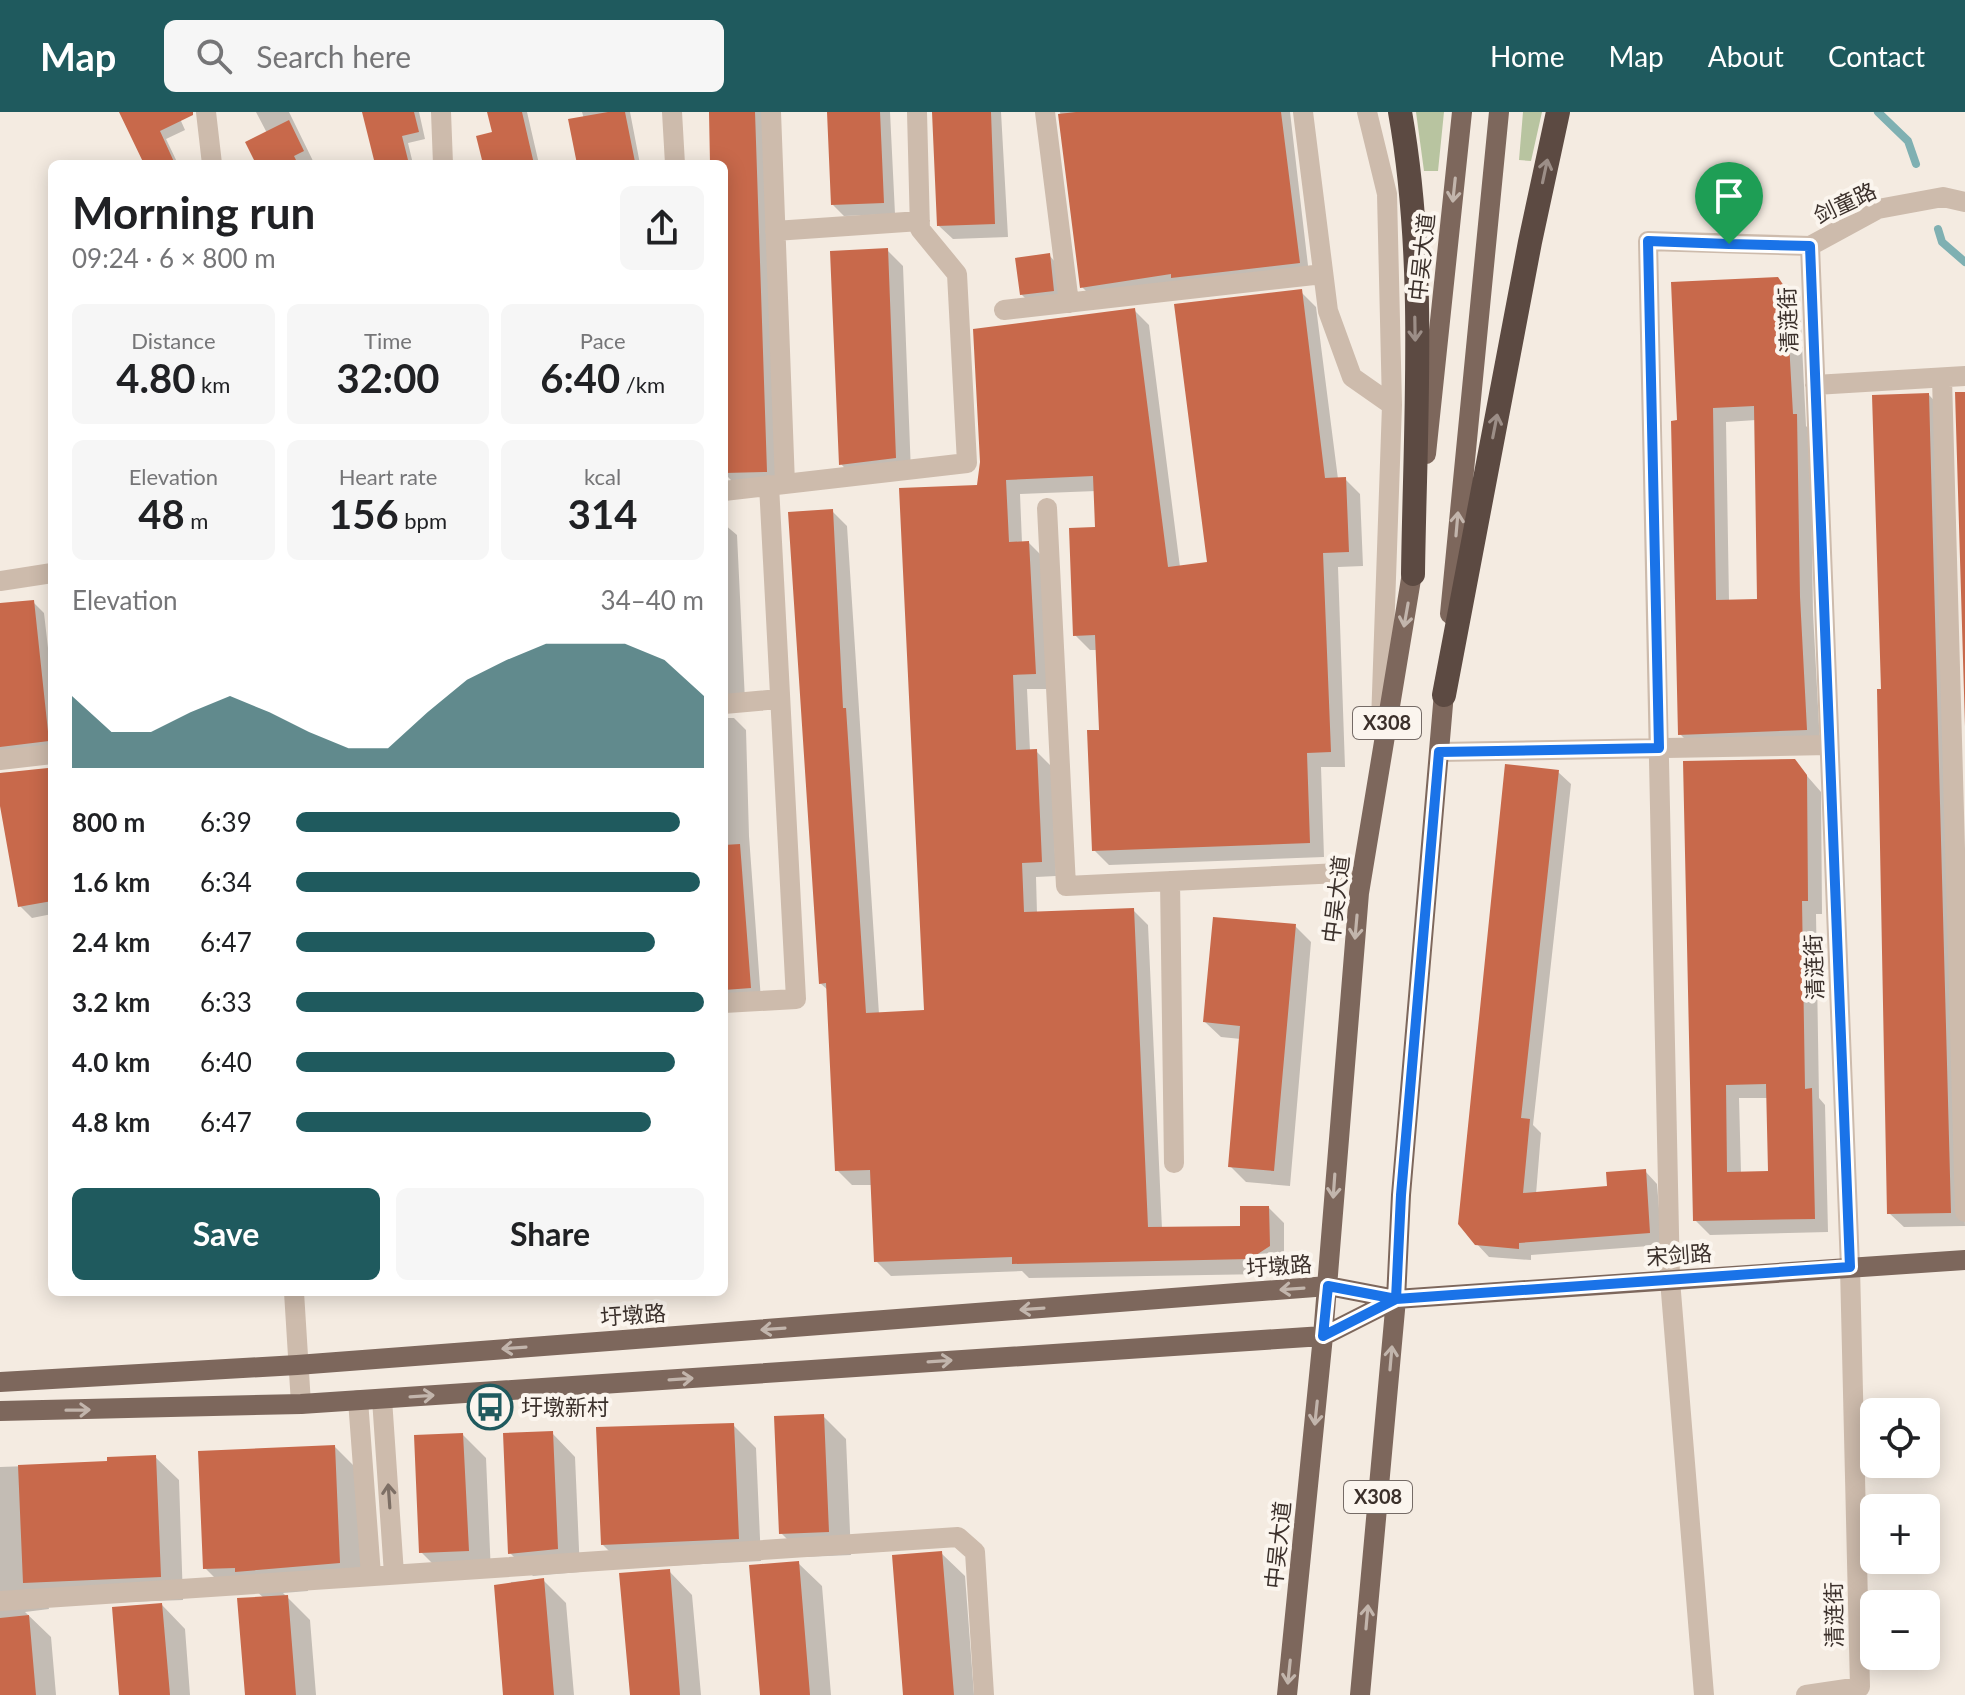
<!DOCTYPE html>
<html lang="en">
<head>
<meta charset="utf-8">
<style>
	:root { --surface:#fff; --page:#f6f6f6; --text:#202124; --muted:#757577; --accent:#1f5a5e }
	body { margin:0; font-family:Lato,"Noto Sans SC",sans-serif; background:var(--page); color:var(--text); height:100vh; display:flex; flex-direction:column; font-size:30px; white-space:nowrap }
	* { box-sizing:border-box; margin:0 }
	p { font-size:26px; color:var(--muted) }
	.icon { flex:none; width:44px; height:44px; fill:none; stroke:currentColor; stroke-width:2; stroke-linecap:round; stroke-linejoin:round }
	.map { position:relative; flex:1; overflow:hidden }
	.details { position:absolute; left:48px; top:48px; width:680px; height:1136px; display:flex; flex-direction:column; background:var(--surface); border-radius:12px; box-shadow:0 4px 20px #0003 }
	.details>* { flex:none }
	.tools { position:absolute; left:1860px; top:1286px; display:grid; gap:16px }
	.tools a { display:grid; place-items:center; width:80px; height:80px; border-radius:12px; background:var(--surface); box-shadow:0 4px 20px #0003; font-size:40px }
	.pin { position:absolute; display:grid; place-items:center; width:68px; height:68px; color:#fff; margin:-82px -34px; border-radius:50% 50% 50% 0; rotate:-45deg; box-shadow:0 0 8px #0007 }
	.pin .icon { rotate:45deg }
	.round { display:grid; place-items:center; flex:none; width:84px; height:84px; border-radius:12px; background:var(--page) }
	.overview { display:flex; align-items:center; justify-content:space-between; height:136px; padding:0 24px }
	h1 { font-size:44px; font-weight:700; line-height:60px }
	.figures { display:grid; grid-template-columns:repeat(3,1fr); gap:12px; height:136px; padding:8px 24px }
	.figures div { display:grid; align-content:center; border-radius:12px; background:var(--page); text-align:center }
	.figures b { font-size:40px; font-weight:700 }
	.figures small { font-size:22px; font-weight:400 }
	.figures p { font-size:22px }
	.chart { height:224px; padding:16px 24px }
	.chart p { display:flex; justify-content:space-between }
	.chart svg { width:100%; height:144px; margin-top:8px; fill:var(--accent); opacity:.7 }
	.primary-button { display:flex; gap:16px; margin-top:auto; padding:16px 24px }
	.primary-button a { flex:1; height:92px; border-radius:12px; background:var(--accent); color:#fff; font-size:32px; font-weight:700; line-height:92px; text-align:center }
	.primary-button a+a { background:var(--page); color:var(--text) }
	ul { padding:0 24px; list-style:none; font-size:26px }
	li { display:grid; grid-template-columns:128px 96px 1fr; align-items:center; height:60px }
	li i { height:20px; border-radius:10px; background:var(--accent) }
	header { display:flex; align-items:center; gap:48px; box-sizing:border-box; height:112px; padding:0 40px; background:var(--accent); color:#fff }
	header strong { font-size:38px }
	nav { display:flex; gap:44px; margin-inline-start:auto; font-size:28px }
	.search { width:560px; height:72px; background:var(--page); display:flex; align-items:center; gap:20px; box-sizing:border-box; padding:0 28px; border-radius:12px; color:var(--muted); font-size:30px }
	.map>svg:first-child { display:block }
</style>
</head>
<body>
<header>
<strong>Map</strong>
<div class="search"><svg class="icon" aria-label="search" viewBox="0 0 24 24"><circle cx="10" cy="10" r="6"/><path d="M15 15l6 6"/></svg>Search here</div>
<nav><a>Home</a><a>Map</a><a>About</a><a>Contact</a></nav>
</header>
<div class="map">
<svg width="1965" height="1583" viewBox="0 0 1965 1583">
	<rect width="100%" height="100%" fill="#f4ebe1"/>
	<!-- green -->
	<path fill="#b8c4a0" d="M 1416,0 L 1444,0 L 1438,59 L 1424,59 Z
		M 1523,0 L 1542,0 L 1531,49 L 1519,48 Z"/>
	<!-- shadow -->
	<path fill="#0003" fill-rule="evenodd" d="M 121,0 L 177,0 L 185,18 L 166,27 L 178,52 L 147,52 Z
		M 256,0 L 289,0 L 314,51 L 258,52 L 267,21 Z
		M 364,0 L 419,0 L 425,27 L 408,31 L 413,52 L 360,52 L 376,48 Z
		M 489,0 L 527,0 L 539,52 L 485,52 L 494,22 Z
		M 582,0 L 630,0 L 640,52 L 579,52 L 571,9 L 584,7 Z
		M 711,0 L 770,0 L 782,375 L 739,376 L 724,361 L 724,52 L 712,52 Z
		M 829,0 L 890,0 L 895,102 L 844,104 L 833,93 Z
		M 934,0 L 1001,0 L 1008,125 L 953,127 L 939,114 Z
		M 1060,0 L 1290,0 L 1309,162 L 1094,187 L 1082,175 Z
		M 887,138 L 903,154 L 911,361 L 856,368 L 841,352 Z
		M 1049,143 L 1056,151 L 1061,186 L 1029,190 L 1021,182 Z
		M 1777,167 L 1800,193 L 1806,314 L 1810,318 L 1813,501 L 1820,632 L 1694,636 L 1680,622 L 1679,310 ZM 1756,308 L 1759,488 L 1729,489 L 1726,310 Z
		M 1301,180 L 1316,195 L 1338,367 L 1345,367 L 1360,382 L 1363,454 L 1338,455 L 1345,655 L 1321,655 L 1324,745 L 1109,753 L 1094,738 L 1101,620 L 1098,538 L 1090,538 L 1075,523 L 1097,417 L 1096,379 L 1020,382 L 1022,431 L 1029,431 L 1044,446 L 1050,577 L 1027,577 L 1030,639 L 1036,639 L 1051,654 L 1056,764 L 1036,765 L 1037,802 L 1133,798 L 1148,813 L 1162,1117 L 1242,1116 L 1269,1096 L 1284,1111 L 1284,1149 L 1266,1162 L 1029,1166 L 1022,1159 L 891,1164 L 876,1149 L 873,1073 L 852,1073 L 837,1058 L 829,879 L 820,871 L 832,399 L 847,414 L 879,902 L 926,900 L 979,375 L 1134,198 L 1149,213 L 1180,455 L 1209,452 Z
		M 1929,283 L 1943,298 L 1965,1114 L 1904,1115 L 1889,1101 L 1883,578 Z
		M 724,412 L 737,423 L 745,589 L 724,601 Z
		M 33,490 L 44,501 L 52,571 L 52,641 L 0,638 L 0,493 Z
		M 724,606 L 734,606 L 746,618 L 749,724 L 761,888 L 724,892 Z
		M 1794,649 L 1821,680 L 1822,802 L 1816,802 L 1819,986 L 1825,993 L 1828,1120 L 1710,1123 L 1695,1108 ZM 1739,986 L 1768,986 L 1770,1061 L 1741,1061 Z
		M 47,658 L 52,662 L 52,802 L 32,806 L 20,794 L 0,682 L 0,661 Z
		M 1558,660 L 1571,672 L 1533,1013 L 1541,1021 L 1536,1082 L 1609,1076 L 1645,1059 L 1657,1072 L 1662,1133 L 1531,1143 L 1531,1148 L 1489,1145 L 1476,1131 Z
		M 1295,814 L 1311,830 L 1290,1074 L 1246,1070 L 1230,1054 L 1241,927 L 1221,925 L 1205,910 Z
		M 823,1304 L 846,1327 L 851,1443 L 805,1445 L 781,1421 Z
		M 733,1313 L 756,1336 L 761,1449 L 626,1456 L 602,1432 Z
		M 552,1321 L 575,1345 L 580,1460 L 533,1464 L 510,1441 Z
		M 463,1323 L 486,1346 L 491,1462 L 444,1463 L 421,1440 Z
		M 335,1335 L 358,1358 L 363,1473 L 308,1475 L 308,1479 L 283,1481 L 310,1508 L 316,1583 L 247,1583 L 264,1486 L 256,1479 L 228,1479 L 205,1456 Z
		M 155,1345 L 179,1368 L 183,1488 L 48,1493 L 49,1497 L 25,1500 L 51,1525 L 56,1583 L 0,1583 L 0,1355 L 109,1351 Z
		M 941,1441 L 965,1464 L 974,1583 L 905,1583 Z
		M 798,1451 L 822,1474 L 831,1583 L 762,1583 Z
		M 669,1459 L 692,1483 L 701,1583 L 632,1583 Z
		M 543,1468 L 566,1491 L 574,1583 L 505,1583 L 511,1470 Z
		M 162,1493 L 185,1517 L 190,1583 L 121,1583 Z"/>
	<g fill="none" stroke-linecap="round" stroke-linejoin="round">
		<!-- stream -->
		<path stroke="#7fb0b2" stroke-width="8" d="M 1878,0 L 1908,29 L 1916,52
			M 1938,117 L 1942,130 L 1965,150"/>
	</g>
	<!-- building -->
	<path fill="#c8694b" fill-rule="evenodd" d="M 119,0 L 193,0 L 193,3 L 160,19 L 175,52 L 144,52 Z
		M 362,0 L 414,0 L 419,20 L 402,24 L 409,52 L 375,52 Z
		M 487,0 L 522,0 L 534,52 L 483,52 L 476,24 L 492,20 Z
		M 608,0 L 625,0 L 635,50 L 577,52 L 568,7 Z
		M 709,0 L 755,0 L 767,360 L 724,361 L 724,52 L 710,52 Z
		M 827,0 L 880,0 L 884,91 L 831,93 Z
		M 932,0 L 991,0 L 995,112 L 937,114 Z
		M 1076,0 L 1281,0 L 1300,151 L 1171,166 L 1171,162 L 1080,176 L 1058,2 Z
		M 289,8 L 304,39 L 294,44 L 298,52 L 256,52 L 245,30 Z
		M 888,136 L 896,346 L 839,353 L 830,139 Z
		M 1050,141 L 1054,179 L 1020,183 L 1015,146 Z
		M 1778,165 L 1786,177 L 1793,302 L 1797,302 L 1800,485 L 1807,618 L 1678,623 L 1671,309 L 1677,308 L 1671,170 ZM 1754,294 L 1757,487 L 1716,488 L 1713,296 Z
		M 1302,177 L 1325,366 L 1346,365 L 1349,440 L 1323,441 L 1331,640 L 1307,641 L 1310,731 L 1092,739 L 1087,618 L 1099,618 L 1095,523 L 1073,524 L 1069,416 L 1095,415 L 1093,364 L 1006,368 L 1009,430 L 1029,429 L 1036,562 L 1013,563 L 1016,638 L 1037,637 L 1042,750 L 1022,751 L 1024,800 L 1134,796 L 1148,1115 L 1240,1114 L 1240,1094 L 1269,1094 L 1270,1134 L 1250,1147 L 1012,1152 L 1012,1145 L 874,1150 L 870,1058 L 835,1059 L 826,871 L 819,872 L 788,400 L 833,397 L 843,596 L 846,596 L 866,901 L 924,898 L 899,376 L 977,373 L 980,350 L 973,217 L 1135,196 L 1168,455 L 1207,450 L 1174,192 Z
		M 1955,280 L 1965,280 L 1965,614 Z
		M 1929,281 L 1951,1101 L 1887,1102 L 1877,577 L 1881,577 L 1872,283 Z
		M 34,488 L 49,629 L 0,635 L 0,491 Z
		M 1795,647 L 1807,663 L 1808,789 L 1802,789 L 1805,977 L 1812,976 L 1815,1107 L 1693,1109 L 1683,649 ZM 1766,972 L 1768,1059 L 1727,1060 L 1726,973 Z
		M 1505,652 L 1559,658 L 1521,1006 L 1530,1007 L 1523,1081 L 1607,1074 L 1606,1060 L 1646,1057 L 1650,1121 L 1519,1131 L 1519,1137 L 1475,1133 L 1458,1112 Z
		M 48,656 L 52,678 L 52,789 L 18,795 L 0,694 L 0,661 Z
		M 740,732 L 751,876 L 724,878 L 724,733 Z
		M 1213,805 L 1296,812 L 1274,1059 L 1228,1055 L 1240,914 L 1203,910 Z
		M 824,1302 L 829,1420 L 779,1422 L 774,1304 Z
		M 734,1311 L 739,1427 L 601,1433 L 596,1315 Z
		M 553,1319 L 558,1437 L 508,1442 L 503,1321 Z
		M 463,1321 L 469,1439 L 419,1441 L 414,1323 Z
		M 335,1333 L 340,1451 L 235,1460 L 235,1456 L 203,1457 L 198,1339 Z
		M 156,1343 L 161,1465 L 23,1471 L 18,1353 L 107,1349 L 107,1345 Z
		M 942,1439 L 954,1583 L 903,1583 L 892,1443 Z
		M 799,1449 L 810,1583 L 760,1583 L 749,1453 Z
		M 670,1457 L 680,1583 L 630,1583 L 619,1461 Z
		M 544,1466 L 554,1583 L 503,1583 L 494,1473 Z
		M 288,1483 L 296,1583 L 245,1583 L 237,1486 Z
		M 162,1491 L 170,1583 L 119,1583 L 112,1495 Z
		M 29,1503 L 36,1583 L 0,1583 L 0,1506 Z"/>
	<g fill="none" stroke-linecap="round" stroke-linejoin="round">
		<!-- minor -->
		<path stroke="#cdbbac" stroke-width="20" d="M 206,0 L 212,52
			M 441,0 L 443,52
			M 672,0 L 675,52
			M 771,0 L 785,372
			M 1045,0 L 1069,191
			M 1303,0 L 1328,199 L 1352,265 L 1392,293
			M 1367,0 L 1387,82 L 1392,293 L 1381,610
			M 775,119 L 920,109
			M 1004,198 L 1323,162
			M 1942,266 L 1965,1100
			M 1815,273 L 1965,264
			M 724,379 L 967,351 L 957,162 L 920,117 L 917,0
			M 1047,396 L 1066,774 L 1362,760
			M 0,469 L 52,461
			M 724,592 L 779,587
			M 1439,640 L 1829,633
			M 0,648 L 52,642
			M 1170,769 L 1174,1051
			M 724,891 L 796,887 L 769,373
			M 294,1180 L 301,1292
			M 382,1287 L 394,1462
			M 358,1288 L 371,1463
			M 0,1489 L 958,1425 L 975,1440 L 984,1583
			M 1704,1583 L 1670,1168 L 1648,129 L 1810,134 L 1878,97 L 1943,85 L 1965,90
			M 1806,1583 L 1860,1575 L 1850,1155 L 1810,134"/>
		<!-- major -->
		<path stroke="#7d675c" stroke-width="20" d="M 1426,342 L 1462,0
			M 1450,502 L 1499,0
			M 0,1270 L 297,1253 L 1328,1174 L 1396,1187 L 1965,1148
			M 0,1299 L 301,1292 L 1323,1224 L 1396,1187
			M 1287,1583 L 1323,1224 L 1359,781 L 1414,449
			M 1360,1583 L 1396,1187 L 1401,1083 L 1445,569"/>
		<!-- highway -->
		<path stroke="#5c4a42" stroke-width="24" d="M 1400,0 C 1427,151 1415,309 1413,462
			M 1444,583 L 1530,130 L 1558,0"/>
	</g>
	<!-- one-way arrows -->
	<defs><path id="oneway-shaft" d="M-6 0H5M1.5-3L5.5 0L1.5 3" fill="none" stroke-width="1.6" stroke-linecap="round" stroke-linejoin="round" transform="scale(2)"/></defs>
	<g stroke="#9c8e87">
		<use href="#oneway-shaft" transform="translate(1545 59) rotate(-78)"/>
		<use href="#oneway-shaft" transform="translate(1415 217) rotate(89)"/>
		<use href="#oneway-shaft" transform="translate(1495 314) rotate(-79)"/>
	</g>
	<g stroke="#c2b5ac">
		<use href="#oneway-shaft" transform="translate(1454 78) rotate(96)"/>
		<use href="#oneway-shaft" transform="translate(1457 412) rotate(-85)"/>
		<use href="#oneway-shaft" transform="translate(1406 503) rotate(100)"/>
		<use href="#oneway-shaft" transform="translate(1356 815) rotate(95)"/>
		<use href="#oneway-shaft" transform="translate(1334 1074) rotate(94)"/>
		<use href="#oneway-shaft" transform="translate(1292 1177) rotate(176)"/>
		<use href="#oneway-shaft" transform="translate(1032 1197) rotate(176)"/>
		<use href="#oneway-shaft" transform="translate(773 1217) rotate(176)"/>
		<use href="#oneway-shaft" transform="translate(514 1236) rotate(176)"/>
		<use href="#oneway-shaft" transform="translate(1391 1246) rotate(-85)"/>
		<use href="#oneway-shaft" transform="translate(940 1249) rotate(-4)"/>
		<use href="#oneway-shaft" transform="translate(681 1267) rotate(-4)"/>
		<use href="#oneway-shaft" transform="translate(422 1284) rotate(-4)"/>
		<use href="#oneway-shaft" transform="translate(78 1298) rotate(-1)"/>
		<use href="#oneway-shaft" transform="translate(1316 1301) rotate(96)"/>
		<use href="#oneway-shaft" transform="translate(1367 1505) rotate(-85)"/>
		<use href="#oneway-shaft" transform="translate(1289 1560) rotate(96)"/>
	</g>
	<use stroke="#7d6f65" href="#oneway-shaft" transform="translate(389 1384) rotate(-94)"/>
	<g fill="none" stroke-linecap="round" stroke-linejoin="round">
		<!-- route casing -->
		<g stroke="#fff" stroke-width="16">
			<path id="route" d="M 1729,132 L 1648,129 L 1659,636 L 1439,640 L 1401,1083 L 1396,1187 L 1328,1174 L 1323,1224 L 1396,1187 L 1850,1155 L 1810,134 L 1729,132"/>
		</g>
		<!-- route -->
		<use href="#route" stroke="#1a73e8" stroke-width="10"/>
	</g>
	<!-- icons -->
	<defs>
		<g id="bus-ring" transform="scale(2.3)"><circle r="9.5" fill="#fbf5ee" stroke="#1f5a5e" stroke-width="1.5"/><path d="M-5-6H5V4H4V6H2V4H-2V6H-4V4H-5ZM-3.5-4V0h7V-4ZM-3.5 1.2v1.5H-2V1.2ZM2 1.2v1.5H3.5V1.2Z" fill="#1f5a5e"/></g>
	</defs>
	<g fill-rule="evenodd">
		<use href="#bus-ring" x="490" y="1295"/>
	</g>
	<g text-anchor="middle" stroke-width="8" stroke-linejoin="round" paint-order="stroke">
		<!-- shield labels -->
		<g fill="#fbf5ee" stroke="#756b66" stroke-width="2">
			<rect x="1353" y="595" width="68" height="32" rx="6"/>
			<rect x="1344" y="1369" width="68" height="32" rx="6"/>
		</g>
		<g font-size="20" font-weight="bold" fill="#3b302b">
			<text x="1387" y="618">X308</text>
			<text x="1378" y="1392">X308</text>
		</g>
		<!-- street labels -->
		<g font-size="22" fill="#3b302b" stroke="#fbf5ee">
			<text transform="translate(1845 91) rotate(-25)" y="8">剑童路</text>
			<text transform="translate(1422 145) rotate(-84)" y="8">中吴大道</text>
			<text transform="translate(1788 208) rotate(-92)" y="8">清涟街</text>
			<text transform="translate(1336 787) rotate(-83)" y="8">中吴大道</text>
			<text transform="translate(1814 855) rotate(-92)" y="8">清涟街</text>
			<text transform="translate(1679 1143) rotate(-4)" y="8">宋剑路</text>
			<text transform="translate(1279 1154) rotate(-4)" y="8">圩墩路</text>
			<text transform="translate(633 1203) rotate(-4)" y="8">圩墩路</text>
			<text transform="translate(1278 1433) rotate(-84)" y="8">中吴大道</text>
			<text transform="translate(1834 1503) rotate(-91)" y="8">清涟街</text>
		</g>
		<!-- poi labels -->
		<g font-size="22" fill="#3b302b" stroke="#fbf5ee" text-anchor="start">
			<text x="521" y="1303">圩墩新村</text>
		</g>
	</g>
</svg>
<div class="tools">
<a><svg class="icon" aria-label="locate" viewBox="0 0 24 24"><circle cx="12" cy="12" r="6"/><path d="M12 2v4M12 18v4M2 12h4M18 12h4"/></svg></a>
<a>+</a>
<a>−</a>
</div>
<div class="pin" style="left:1729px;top:132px;background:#1e9e55"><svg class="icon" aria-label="arrive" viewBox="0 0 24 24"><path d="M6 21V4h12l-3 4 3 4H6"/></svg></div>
<section class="details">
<div class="overview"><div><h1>Morning run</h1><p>09:24 · 6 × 800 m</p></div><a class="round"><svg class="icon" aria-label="share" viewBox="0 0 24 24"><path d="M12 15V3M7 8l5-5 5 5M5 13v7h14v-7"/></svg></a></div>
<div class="figures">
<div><p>Distance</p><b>4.80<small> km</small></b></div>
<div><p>Time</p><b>32:00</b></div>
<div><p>Pace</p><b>6:40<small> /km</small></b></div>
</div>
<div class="figures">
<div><p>Elevation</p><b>48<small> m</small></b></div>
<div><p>Heart rate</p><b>156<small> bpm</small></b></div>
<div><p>kcal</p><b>314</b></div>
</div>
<div class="chart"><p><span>Elevation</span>34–40 m</p>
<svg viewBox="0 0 160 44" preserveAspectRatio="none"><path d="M0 44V22L10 33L20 33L30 27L40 22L50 27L60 33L70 38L80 38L90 27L100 17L110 11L120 6L130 6L140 6L150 11L160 22V44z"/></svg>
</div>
<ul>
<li><b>800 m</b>6:39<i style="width:94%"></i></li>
<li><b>1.6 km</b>6:34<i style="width:99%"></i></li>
<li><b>2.4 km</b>6:47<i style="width:88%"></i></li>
<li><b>3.2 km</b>6:33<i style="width:100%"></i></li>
<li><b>4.0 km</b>6:40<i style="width:93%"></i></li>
<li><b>4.8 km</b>6:47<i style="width:87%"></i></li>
</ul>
<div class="primary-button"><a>Save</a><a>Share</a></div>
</section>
</div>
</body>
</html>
